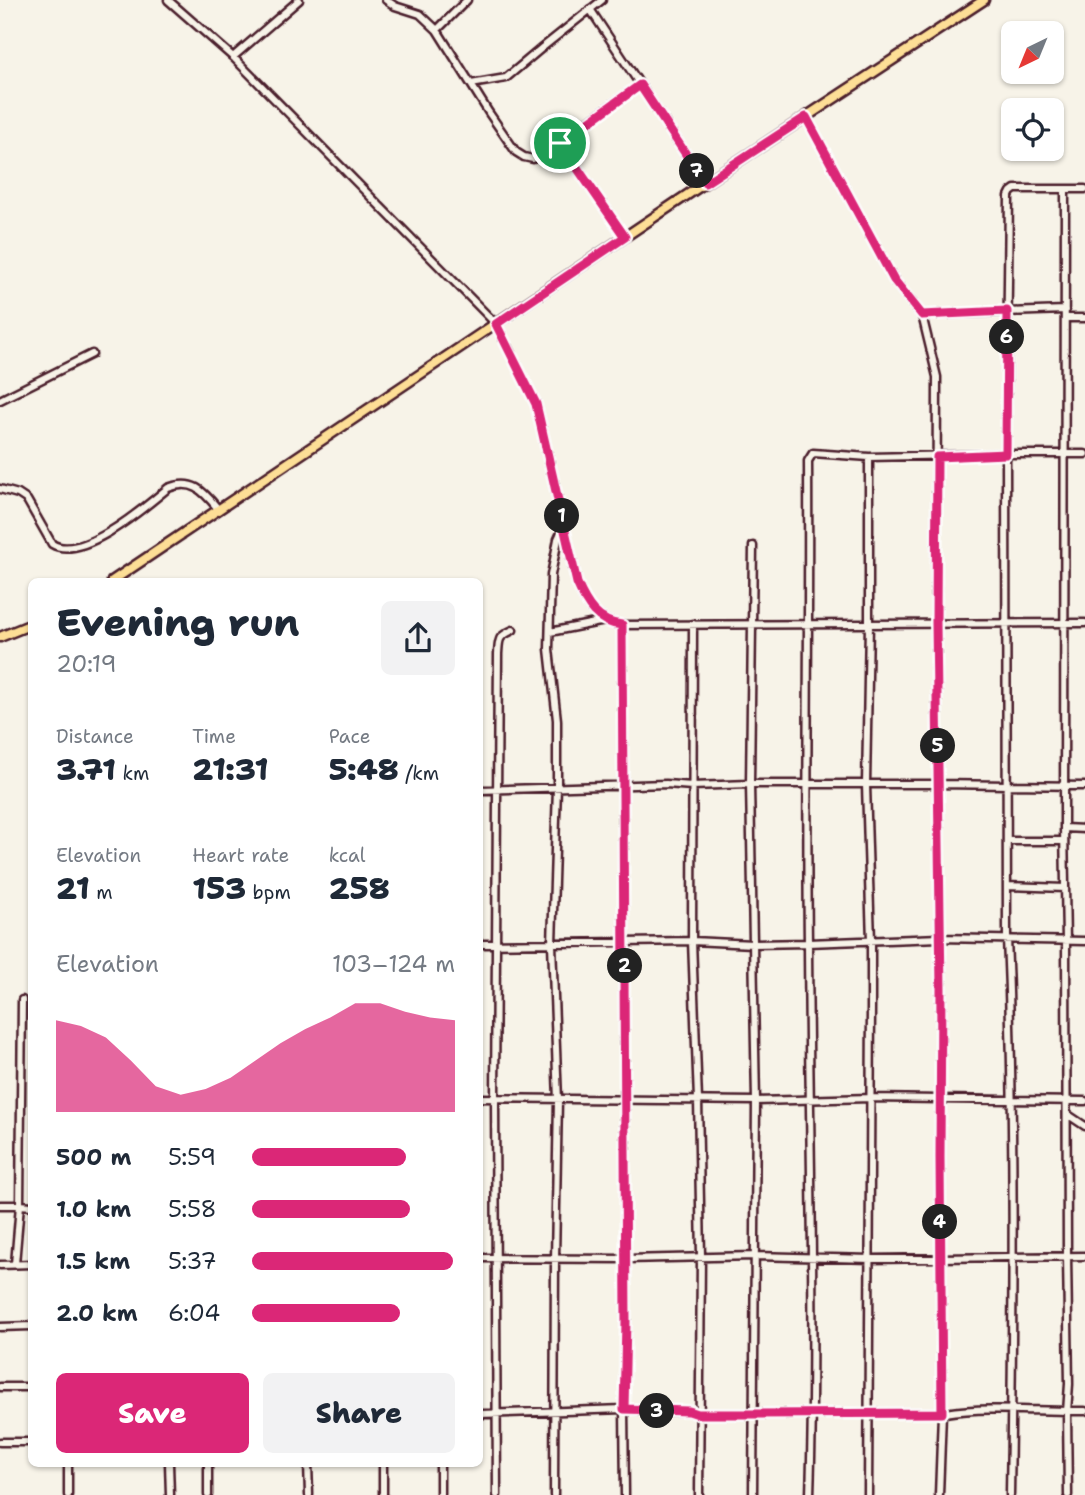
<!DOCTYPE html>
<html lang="en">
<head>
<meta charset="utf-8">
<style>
	:root { --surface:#fff; --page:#f2f2f3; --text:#1f2937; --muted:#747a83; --accent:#db2777 }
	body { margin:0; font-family:"Shantell Sans",sans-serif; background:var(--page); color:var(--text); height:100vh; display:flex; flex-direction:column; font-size:26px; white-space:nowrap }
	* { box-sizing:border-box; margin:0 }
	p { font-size:23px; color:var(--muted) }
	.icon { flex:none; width:38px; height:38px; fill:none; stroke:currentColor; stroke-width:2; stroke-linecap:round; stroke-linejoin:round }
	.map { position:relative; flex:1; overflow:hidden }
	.drawer { position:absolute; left:28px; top:578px; width:455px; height:889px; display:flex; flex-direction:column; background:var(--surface); border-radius:10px; box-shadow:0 2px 5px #0004 }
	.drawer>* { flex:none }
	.needle { width:46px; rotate:223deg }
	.tools { position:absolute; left:1001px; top:21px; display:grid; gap:14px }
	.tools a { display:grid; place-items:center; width:63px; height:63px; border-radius:10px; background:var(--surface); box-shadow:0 2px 5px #0004; font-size:35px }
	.pin { position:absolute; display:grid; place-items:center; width:60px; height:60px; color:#fff; margin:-30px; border:4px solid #fff; border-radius:50%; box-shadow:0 2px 7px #0007 }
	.km { position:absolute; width:35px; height:35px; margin:-18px; border-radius:50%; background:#222; color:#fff; font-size:19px; line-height:35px; text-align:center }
	.round { display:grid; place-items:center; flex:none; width:74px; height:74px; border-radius:10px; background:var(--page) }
	.headline { display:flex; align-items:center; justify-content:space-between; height:119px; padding:0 28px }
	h1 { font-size:38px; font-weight:800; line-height:52px }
	.metrics { display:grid; grid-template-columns:repeat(3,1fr); gap:10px; height:119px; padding:7px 28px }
	.metrics div { display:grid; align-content:center }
	.metrics b { font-size:30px; font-weight:800 }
	.metrics small { font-size:19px; font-weight:400 }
	.metrics p { font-size:19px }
	.chart { height:196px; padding:14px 28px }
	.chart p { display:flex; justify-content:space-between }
	.chart svg { width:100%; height:126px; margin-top:7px; fill:var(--accent); opacity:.7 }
	.cta { display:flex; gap:14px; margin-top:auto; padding:14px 28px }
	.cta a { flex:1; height:80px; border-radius:10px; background:var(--accent); color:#fff; font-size:28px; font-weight:800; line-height:80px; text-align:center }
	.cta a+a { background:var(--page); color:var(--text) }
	ul { padding:0 28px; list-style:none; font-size:23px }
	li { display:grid; grid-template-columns:112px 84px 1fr; align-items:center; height:52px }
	li i { height:18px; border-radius:9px; background:var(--accent) }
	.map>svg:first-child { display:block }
</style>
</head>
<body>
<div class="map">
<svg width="1085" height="1495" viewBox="0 0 1085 1495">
	<rect width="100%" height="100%" fill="#f7f3e8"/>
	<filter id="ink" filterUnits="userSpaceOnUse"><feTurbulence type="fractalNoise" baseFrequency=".0143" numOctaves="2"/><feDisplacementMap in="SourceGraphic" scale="14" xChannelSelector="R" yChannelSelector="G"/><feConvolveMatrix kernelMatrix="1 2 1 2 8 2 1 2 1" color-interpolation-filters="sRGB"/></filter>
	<g filter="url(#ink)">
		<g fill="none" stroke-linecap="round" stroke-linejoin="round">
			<!-- minor casing -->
			<g stroke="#4a1f2b" stroke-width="11">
				<path id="minor" d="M 168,0 L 233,57 L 496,324 L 536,404 L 577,583 C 586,605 594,618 618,625 L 1085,623
					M 386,0 L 395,6 L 420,14 L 437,30 L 489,113 L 516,152 L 524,157 L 533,159 L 543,153 L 640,85
					M 590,9 L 705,183
					M 437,30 L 467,0
					M 233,57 L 299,0
					M 471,84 L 506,78 L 543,47 L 602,0
					M 806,117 L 894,280 L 922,315 L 937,377 L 936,623 L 941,989 L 940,1157 L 942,1413 L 939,1495
					M 560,143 L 625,237
					M 1065,189 L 1064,828 L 1066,941 L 1067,1256 L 1069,1384 L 1067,1412 L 1068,1495
					M 922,315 L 1065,310
					M 1065,318 L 1085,318
					M 0,400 L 92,354
					M 0,489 L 18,494 L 27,500 L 52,544 C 82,562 145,507 168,488 C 194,478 204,492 219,510
					M 753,546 L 750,784 L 756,1101 L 753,1495
					M 693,624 L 692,941 L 698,1100 L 701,1256 L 699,1495
					M 622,625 L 626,1322 L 624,1409 L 625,1495
					M 550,632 L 605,621
					M 480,790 L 666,784 L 692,786 L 750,784 L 939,784 L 1085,786
					M 1064,828 L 1085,829
					M 1008,841 L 1064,841
					M 1007,886 L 1065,888
					M 480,944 L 692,941 L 753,944 L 808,943 L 940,938 L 1085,941
					M 480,1098 L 756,1101 L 871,1098 L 1085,1101
					M 1067,1114 L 1085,1126
					M 0,1205 L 20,1205 L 22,1000
					M 480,1258 L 626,1259 L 755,1256 L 871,1259 L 1085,1256
					M 15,1264 L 20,1205 L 32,1206
					M 0,1265 L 32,1264
					M 0,1327 L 32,1326
					M 0,1387 L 32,1387
					M 480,1414 L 624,1409 L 661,1411 L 689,1411 L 698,1414 L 753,1414 L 945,1413 C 991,1406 1039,1412 1085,1411
					M 0,1442 L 32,1442
					M 68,1463 L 68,1495
					M 169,1463 L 170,1495
					M 208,1463 L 208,1495
					M 308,1463 L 309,1495
					M 383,1463 L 383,1495
					M 440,1463 L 440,1495
					M 497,1495 L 495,1098 L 498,654 C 499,638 498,637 513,630
					M 554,1495 L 555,1259 L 558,1100 L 552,944 L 557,787 L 557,720 L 549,649 L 551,575 L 558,539 L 564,526
					M 810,1495 C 816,1311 809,1128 808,944 C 806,783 809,622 808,461 L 813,453 L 869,457 L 1006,454 L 1085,454
					M 868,1495 L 871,1007 L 871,941 L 866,785 L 869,624 L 869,457
					M 1010,1495 C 1013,1309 1015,1124 1007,938 L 1006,454 L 1009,196 L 1011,192 L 1015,189 L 1085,189"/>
			</g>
			<!-- major casing -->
			<g stroke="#4a1f2b" stroke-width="13">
				<path id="major" d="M 112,581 L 705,183 L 984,0
					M 0,637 L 32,624"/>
			</g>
			<!-- minor -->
			<use href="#minor" stroke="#f7f3e8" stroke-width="6"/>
			<!-- major -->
			<use href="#major" stroke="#fdde96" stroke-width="8"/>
		</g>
	</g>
	<g fill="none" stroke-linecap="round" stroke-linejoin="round" filter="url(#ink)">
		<!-- route casing -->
		<g stroke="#fff" stroke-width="14">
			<path id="route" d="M 640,85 L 705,183 L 806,117 L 894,280 L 922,315 L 1007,311 L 1006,454 L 937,457 L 936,623 L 941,989 L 940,1157 L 942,1413 L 753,1414 L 698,1414 L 689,1411 L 624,1409 L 626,1322 L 622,625 C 597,623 586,604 577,583 L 536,404 L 496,324 L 625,237 L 560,143 Z"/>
		</g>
		<!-- route -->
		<use href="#route" stroke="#db2777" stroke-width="9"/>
	</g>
</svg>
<div class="tools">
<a><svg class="needle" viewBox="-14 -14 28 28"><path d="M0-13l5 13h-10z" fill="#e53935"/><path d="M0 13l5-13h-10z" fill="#747a83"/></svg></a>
<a><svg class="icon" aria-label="locate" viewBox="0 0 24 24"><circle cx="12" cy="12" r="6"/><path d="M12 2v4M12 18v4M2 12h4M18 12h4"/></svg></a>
</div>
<div class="pin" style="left:560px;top:143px;background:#1e9e55"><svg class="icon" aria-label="arrive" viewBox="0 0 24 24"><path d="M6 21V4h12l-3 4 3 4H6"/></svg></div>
<b class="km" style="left:562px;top:516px">1</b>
<b class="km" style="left:625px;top:966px">2</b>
<b class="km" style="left:657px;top:1411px">3</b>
<b class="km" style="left:940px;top:1222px">4</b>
<b class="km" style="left:938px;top:746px">5</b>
<b class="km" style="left:1007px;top:337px">6</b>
<b class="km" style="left:697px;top:171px">7</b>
<section class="drawer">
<div class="headline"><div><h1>Evening run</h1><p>20:19</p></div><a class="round"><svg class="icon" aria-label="share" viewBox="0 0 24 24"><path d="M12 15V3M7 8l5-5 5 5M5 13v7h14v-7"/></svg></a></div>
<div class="metrics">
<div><p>Distance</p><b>3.71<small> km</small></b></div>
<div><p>Time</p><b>21:31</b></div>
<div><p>Pace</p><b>5:48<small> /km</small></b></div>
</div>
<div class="metrics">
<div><p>Elevation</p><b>21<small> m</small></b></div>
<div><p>Heart rate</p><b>153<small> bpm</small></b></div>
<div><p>kcal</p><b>258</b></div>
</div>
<div class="chart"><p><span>Elevation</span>103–124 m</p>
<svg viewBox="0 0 160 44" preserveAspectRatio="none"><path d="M0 44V12L10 14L20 18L30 26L40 35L50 38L60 36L70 32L80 26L90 20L100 15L110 11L120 6L130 6L140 9L150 11L160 12V44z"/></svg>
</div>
<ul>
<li><b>500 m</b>5:59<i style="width:76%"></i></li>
<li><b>1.0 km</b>5:58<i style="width:78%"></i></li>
<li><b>1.5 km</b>5:37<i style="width:99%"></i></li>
<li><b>2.0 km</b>6:04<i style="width:73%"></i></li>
</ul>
<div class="cta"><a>Save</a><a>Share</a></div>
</section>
</div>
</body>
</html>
